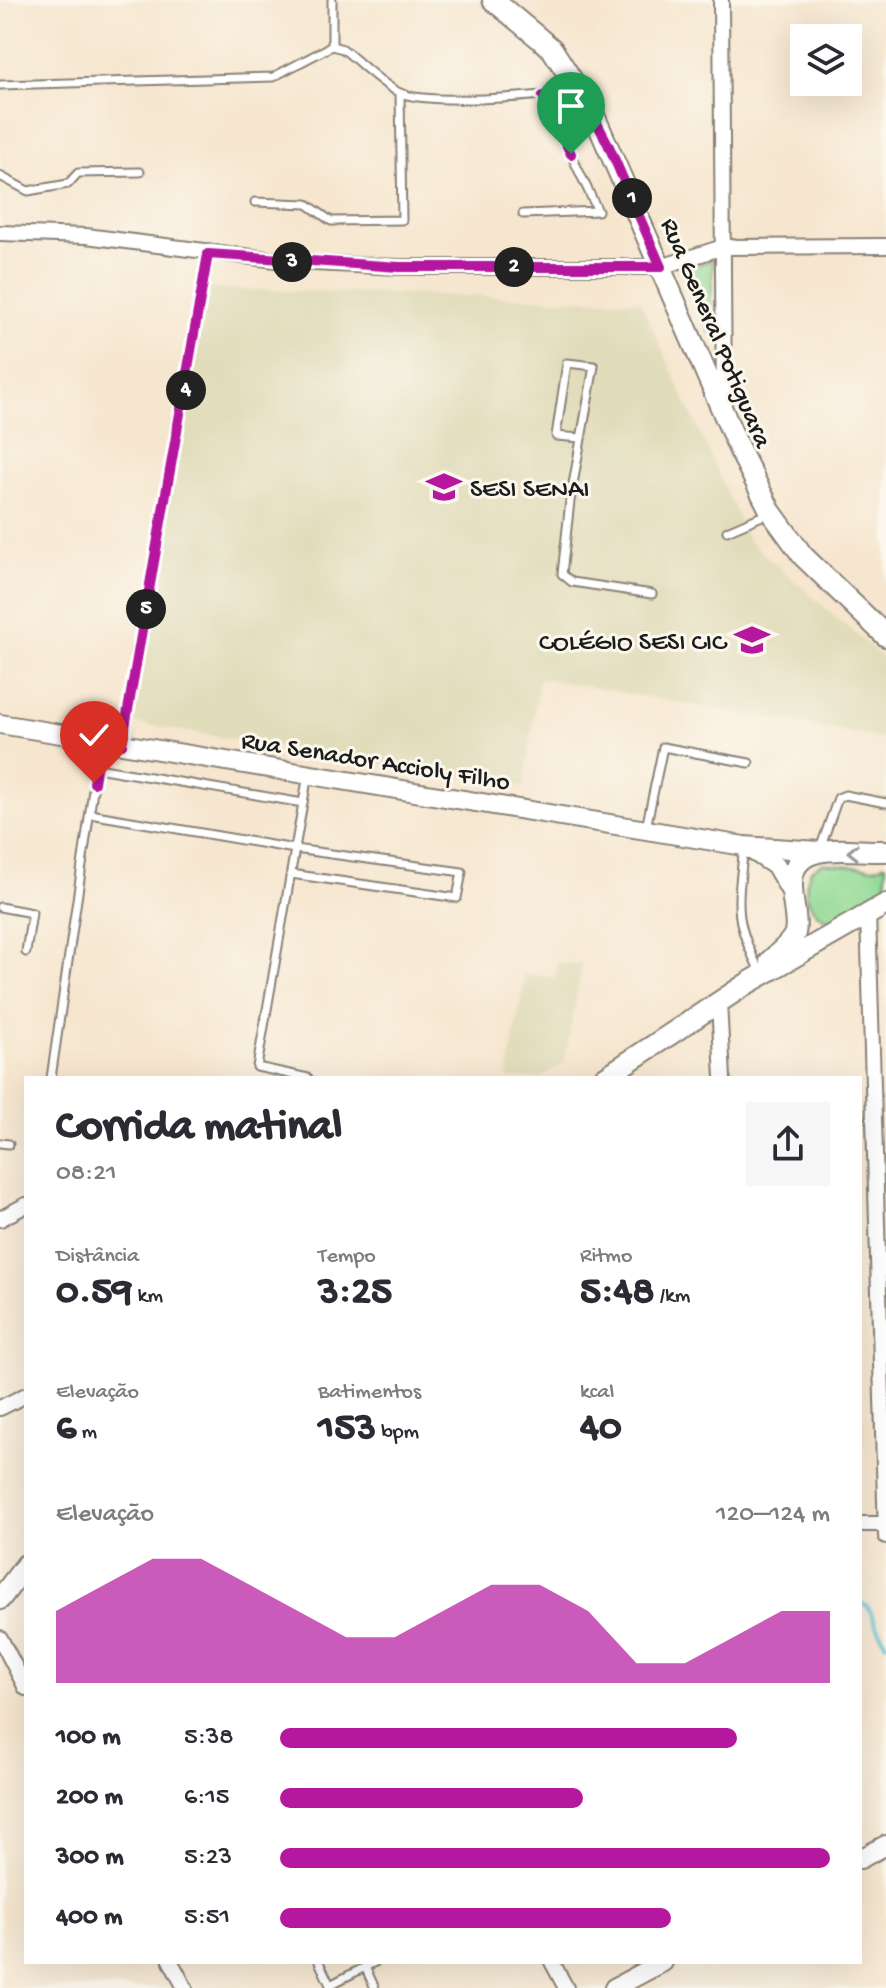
<!DOCTYPE html>
<html lang="pt">
<head>
<meta charset="utf-8">
<style>
	:root { --surface:#fff; --page:#f7f7f7; --text:#2b2b33; --muted:#7c7c81; --accent:#b5179e }
	body { margin:0; font-family:"Gochi Hand",sans-serif; background:var(--page); color:var(--text); height:100vh; display:flex; flex-direction:column; font-size:30px; white-space:nowrap }
	* { box-sizing:border-box; margin:0 }
	p { font-size:26px; color:var(--muted) }
	.icon { flex:none; width:44px; height:44px; fill:none; stroke:currentColor; stroke-width:2; stroke-linecap:round; stroke-linejoin:round }
	.map { position:relative; flex:1; overflow:hidden }
	.drawer { position:absolute; left:24px; top:1076px; width:838px; height:888px; display:flex; flex-direction:column; background:var(--surface); border-radius:0px; box-shadow:0 8px 32px #0002 }
	.drawer>* { flex:none }
	.tools { position:absolute; left:790px; top:24px; display:grid; gap:16px }
	.tools a { display:grid; place-items:center; width:72px; height:72px; border-radius:0px; background:var(--surface); box-shadow:0 8px 32px #0002; font-size:40px }
	.pin { position:absolute; display:grid; place-items:center; width:68px; height:68px; color:#fff; margin:-82px -34px; border-radius:50% 50% 50% 0; rotate:-45deg; box-shadow:0 0 8px #0007 }
	.pin .icon { rotate:45deg }
	.km { position:absolute; width:40px; height:40px; margin:-20px; border-radius:50%; background:#222; color:#fff; font-size:22px; line-height:40px; text-align:center }
	.round { display:grid; place-items:center; flex:none; width:84px; height:84px; border-radius:0px; background:var(--page) }
	.overview { display:flex; align-items:center; justify-content:space-between; height:136px; padding:0 32px }
	h1 { font-size:44px; font-weight:700; line-height:60px }
	.metrics { display:grid; grid-template-columns:repeat(3,1fr); gap:12px; height:136px; padding:8px 32px }
	.metrics div { display:grid; align-content:center }
	.metrics b { font-size:40px; font-weight:700 }
	.metrics small { font-size:22px; font-weight:400 }
	.metrics p { font-size:22px }
	.chart { height:224px; padding:16px 32px }
	.chart p { display:flex; justify-content:space-between }
	.chart svg { width:100%; height:144px; margin-top:8px; fill:var(--accent); opacity:.7 }
	ul { padding:0 32px; list-style:none; font-size:26px }
	li { display:grid; grid-template-columns:128px 96px 1fr; align-items:center; height:60px }
	li i { height:20px; border-radius:10px; background:var(--accent) }
	.map>svg:first-child { display:block }
</style>
</head>
<body>
<div class="map">
<svg width="886" height="1988" viewBox="0 0 886 1988">
	<rect width="100%" height="100%" fill="#fbf7ec"/>
	<filter id="ink" filterUnits="userSpaceOnUse"><feTurbulence type="fractalNoise" baseFrequency=".0125" numOctaves="2"/><feDisplacementMap in="SourceGraphic" scale="16" xChannelSelector="R" yChannelSelector="G"/><feConvolveMatrix kernelMatrix="1 2 1 2 8 2 1 2 1" color-interpolation-filters="sRGB"/></filter>
	<filter id="wash" filterUnits="userSpaceOnUse"><feTurbulence type="fractalNoise" baseFrequency=".006" numOctaves="4" result="noise"/><feDisplacementMap in="SourceGraphic" scale="32" xChannelSelector="R" yChannelSelector="G"/><feGaussianBlur stdDeviation="1.8" result="paint"/><feColorMatrix in="noise" values="0 0 0 0 0 0 0 0 0 0 0 0 0 0 0 0 0 1.4 0 .05"/><feComposite in="paint" operator="in"/></filter>
	<g filter="url(#wash)">
		<rect width="100%" height="100%" fill="#f6e6cf"/>
		<!-- built -->
		<path fill="#e1dcba" d="M 195,288 L 640,301 L 749,541 L 886,661 L 886,739 L 539,678 L 524,787 L 128,722 Z
			M 557,962 L 582,965 L 564,1064 L 539,1078 L 507,1078 L 525,975 L 554,977 Z"/>
		<!-- green -->
		<path fill="#93da95" stroke="#587b58" stroke-width="2" d="M 713,260 L 710,333 L 682,269 Z
			M 822,863 L 873,868 L 886,864 L 886,893 L 834,922 C 809,915 800,893 811,870 Z"/>
		<g fill="none" stroke-linecap="round" stroke-linejoin="round">
			<!-- stream -->
			<path stroke="#5cc5d8" stroke-width="4" d="M 860,1602 L 868,1607 L 886,1644"/>
		</g>
	</g>
	<g filter="url(#ink)">
		<g fill="none" stroke-linecap="round" stroke-linejoin="round">
			<!-- service casing -->
			<g stroke="#898176" stroke-width="11">
				<path id="service" d="M 332,0 L 332,46
					M 0,85 L 273,77 L 332,46 L 343,49 C 361,63 379,82 398,92 C 423,105 544,98 573,90
					M 0,176 L 28,191 L 68,184 L 78,173 L 140,172
					M 255,202 L 307,204 L 331,221 L 402,220 L 400,93
					M 523,214 L 598,211 L 543,96
					M 581,438 L 556,436 L 567,363 L 594,366 L 570,501 L 562,574 L 572,582 L 652,594
					M 727,531 L 769,513
					M 122,744 L 208,254
					M 97,768 L 303,803
					M 308,774 L 257,1067 L 308,1078
					M 90,814 L 295,849 L 462,872 L 457,898 L 291,874
					M 646,828 L 663,747 L 749,763
					M 744,846 C 738,904 732,918 760,971
					M 820,849 L 838,798 L 845,795 L 886,803
					M 0,907 L 32,913 L 26,952
					M 51,1078 L 100,742
					M 0,1143 L 9,1144
					M 319,1962 L 330,1985 L 375,1962
					M 365,1967 L 375,1988"/>
			</g>
			<!-- minor casing -->
			<g stroke="#898176" stroke-width="18">
				<path id="minor" d="M 721,0 L 724,408
					M 0,233 L 86,236 L 292,262 L 399,267 L 661,267 L 723,247 L 886,246
					M 868,912 L 886,1536
					M 719,1002 L 723,1078
					M 0,1219 L 26,1205
					M 0,1408 L 26,1395
					M 860,1524 L 886,1524
					M 0,1638 L 26,1688
					M 171,1962 L 185,1988
					M 552,1962 L 566,1988"/>
			</g>
			<!-- tertiary casing -->
			<g stroke="#898176" stroke-width="22">
				<path id="tertiary" d="M 0,724 L 744,846 L 819,851
					M 750,849 L 776,866 L 790,890
					M 860,1859 L 886,1845
					M 614,1988 L 663,1962"/>
			</g>
			<!-- secondary casing -->
			<g stroke="#898176" stroke-width="24">
				<path id="secondary" d="M 493,0 L 552,49 L 593,113 L 740,451 L 771,512 L 803,556 L 886,636
					M 770,961 C 779,952 791,944 795,933 C 801,911 773,862 818,852 C 838,847 865,852 886,851
					M 604,1078 L 748,983 L 886,904
					M 0,1599 L 26,1565"/>
			</g>
			<!-- service -->
			<use href="#service" stroke="#fff" stroke-width="7"/>
			<!-- minor -->
			<use href="#minor" stroke="#fff" stroke-width="14"/>
			<!-- tertiary -->
			<use href="#tertiary" stroke="#fff" stroke-width="18"/>
			<!-- secondary -->
			<use href="#secondary" stroke="#fff" stroke-width="20"/>
		</g>
		<!-- one-way arrows -->
		<defs><path id="oneway-chevron" d="M-2-3.5L2.5 0L-2 3.5" fill="none" stroke-width="1.6" stroke-linecap="round" stroke-linejoin="round" transform="scale(2)"/></defs>
		<use stroke="#999" href="#oneway-chevron" transform="translate(853 852) rotate(-180)"/>
	</g>
	<g fill="none" stroke-linecap="round" stroke-linejoin="round" filter="url(#ink)">
		<!-- route casing -->
		<g stroke="#fff" stroke-width="16">
			<path id="route" d="M 94,783 L 100,740 L 122,744 L 208,254 L 399,267 L 661,267 L 608,144 L 579,89 L 543,96 L 571,154"/>
		</g>
		<!-- route -->
		<use href="#route" stroke="#b5179e" stroke-width="10"/>
	</g>
	<!-- icons -->
	<defs>
		<g id="university-bare" transform="scale(2.76)"><path d="M0-5L7-2L0 1L-7-2ZM-4 1L0 2.5L4 1V4Q0 6-4 4Z" fill="#b5179e" stroke="#fbf7ec" stroke-width="2.5" paint-order="stroke"/></g>
		<g id="school-bare" transform="scale(2.76)"><path d="M0-5L7-2L0 1L-7-2ZM-4 1L0 2.5L4 1V4Q0 6-4 4Z" fill="#b5179e" stroke="#fbf7ec" stroke-width="2.5" paint-order="stroke"/></g>
	</defs>
	<g fill-rule="evenodd">
		<use href="#university-bare" x="444" y="487"/>
		<use href="#school-bare" x="752" y="640"/>
	</g>
	<g text-anchor="middle" stroke-width="6" stroke-linejoin="round" paint-order="stroke">
		<!-- street labels -->
		<g font-size="26" fill="#1c1c1c" stroke="#fbf7ec">
			<text transform="translate(718 332) rotate(67)" y="9">Rua General Potiguara</text>
			<text transform="translate(376 759) rotate(9)" y="9">Rua Senador Accioly Filho</text>
		</g>
		<!-- poi labels -->
		<g font-size="26" fill="#1c1c1c" stroke="#fbf7ec" text-anchor="start">
			<text x="470" y="496">SESI SENAI</text>
			<text x="726" y="649" text-anchor="end">COLÉGIO SESI CIC</text>
		</g>
	</g>
</svg>
<div class="tools">
<a><svg class="icon" aria-label="layers" viewBox="0 0 24 24"><path d="M12 4l9 5-9 5-9-5zM3 14l9 5 9-5"/></svg></a>
</div>
<div class="pin" style="left:571px;top:154px;background:#1e9e55"><svg class="icon" aria-label="arrive" viewBox="0 0 24 24"><path d="M6 21V4h12l-3 4 3 4H6"/></svg></div>
<div class="pin" style="left:94px;top:783px;background:#d93025"><svg class="icon" aria-label="check" viewBox="0 0 24 24"><path d="M5 12l5 5 9-10"/></svg></div>
<b class="km" style="left:632px;top:198px">1</b>
<b class="km" style="left:514px;top:267px">2</b>
<b class="km" style="left:292px;top:262px">3</b>
<b class="km" style="left:186px;top:390px">4</b>
<b class="km" style="left:146px;top:609px">5</b>
<section class="drawer">
<div class="overview"><div><h1>Corrida matinal</h1><p>08:21</p></div><a class="round"><svg class="icon" aria-label="share" viewBox="0 0 24 24"><path d="M12 15V3M7 8l5-5 5 5M5 13v7h14v-7"/></svg></a></div>
<div class="metrics">
<div><p>Distância</p><b>0.59<small> km</small></b></div>
<div><p>Tempo</p><b>3:25</b></div>
<div><p>Ritmo</p><b>5:48<small> /km</small></b></div>
</div>
<div class="metrics">
<div><p>Elevação</p><b>6<small> m</small></b></div>
<div><p>Batimentos</p><b>153<small> bpm</small></b></div>
<div><p>kcal</p><b>40</b></div>
</div>
<div class="chart"><p><span>Elevação</span>120–124 m</p>
<svg viewBox="0 0 160 44" preserveAspectRatio="none"><path d="M0 44V22L10 14L20 6L30 6L40 14L50 22L60 30L70 30L80 22L90 14L100 14L110 22L120 38L130 38L140 30L150 22L160 22V44z"/></svg>
</div>
<ul>
<li><b>100 m</b>5:38<i style="width:83%"></i></li>
<li><b>200 m</b>6:15<i style="width:55%"></i></li>
<li><b>300 m</b>5:23<i style="width:100%"></i></li>
<li><b>400 m</b>5:51<i style="width:71%"></i></li>
</ul>
</section>
</div>
</body>
</html>
